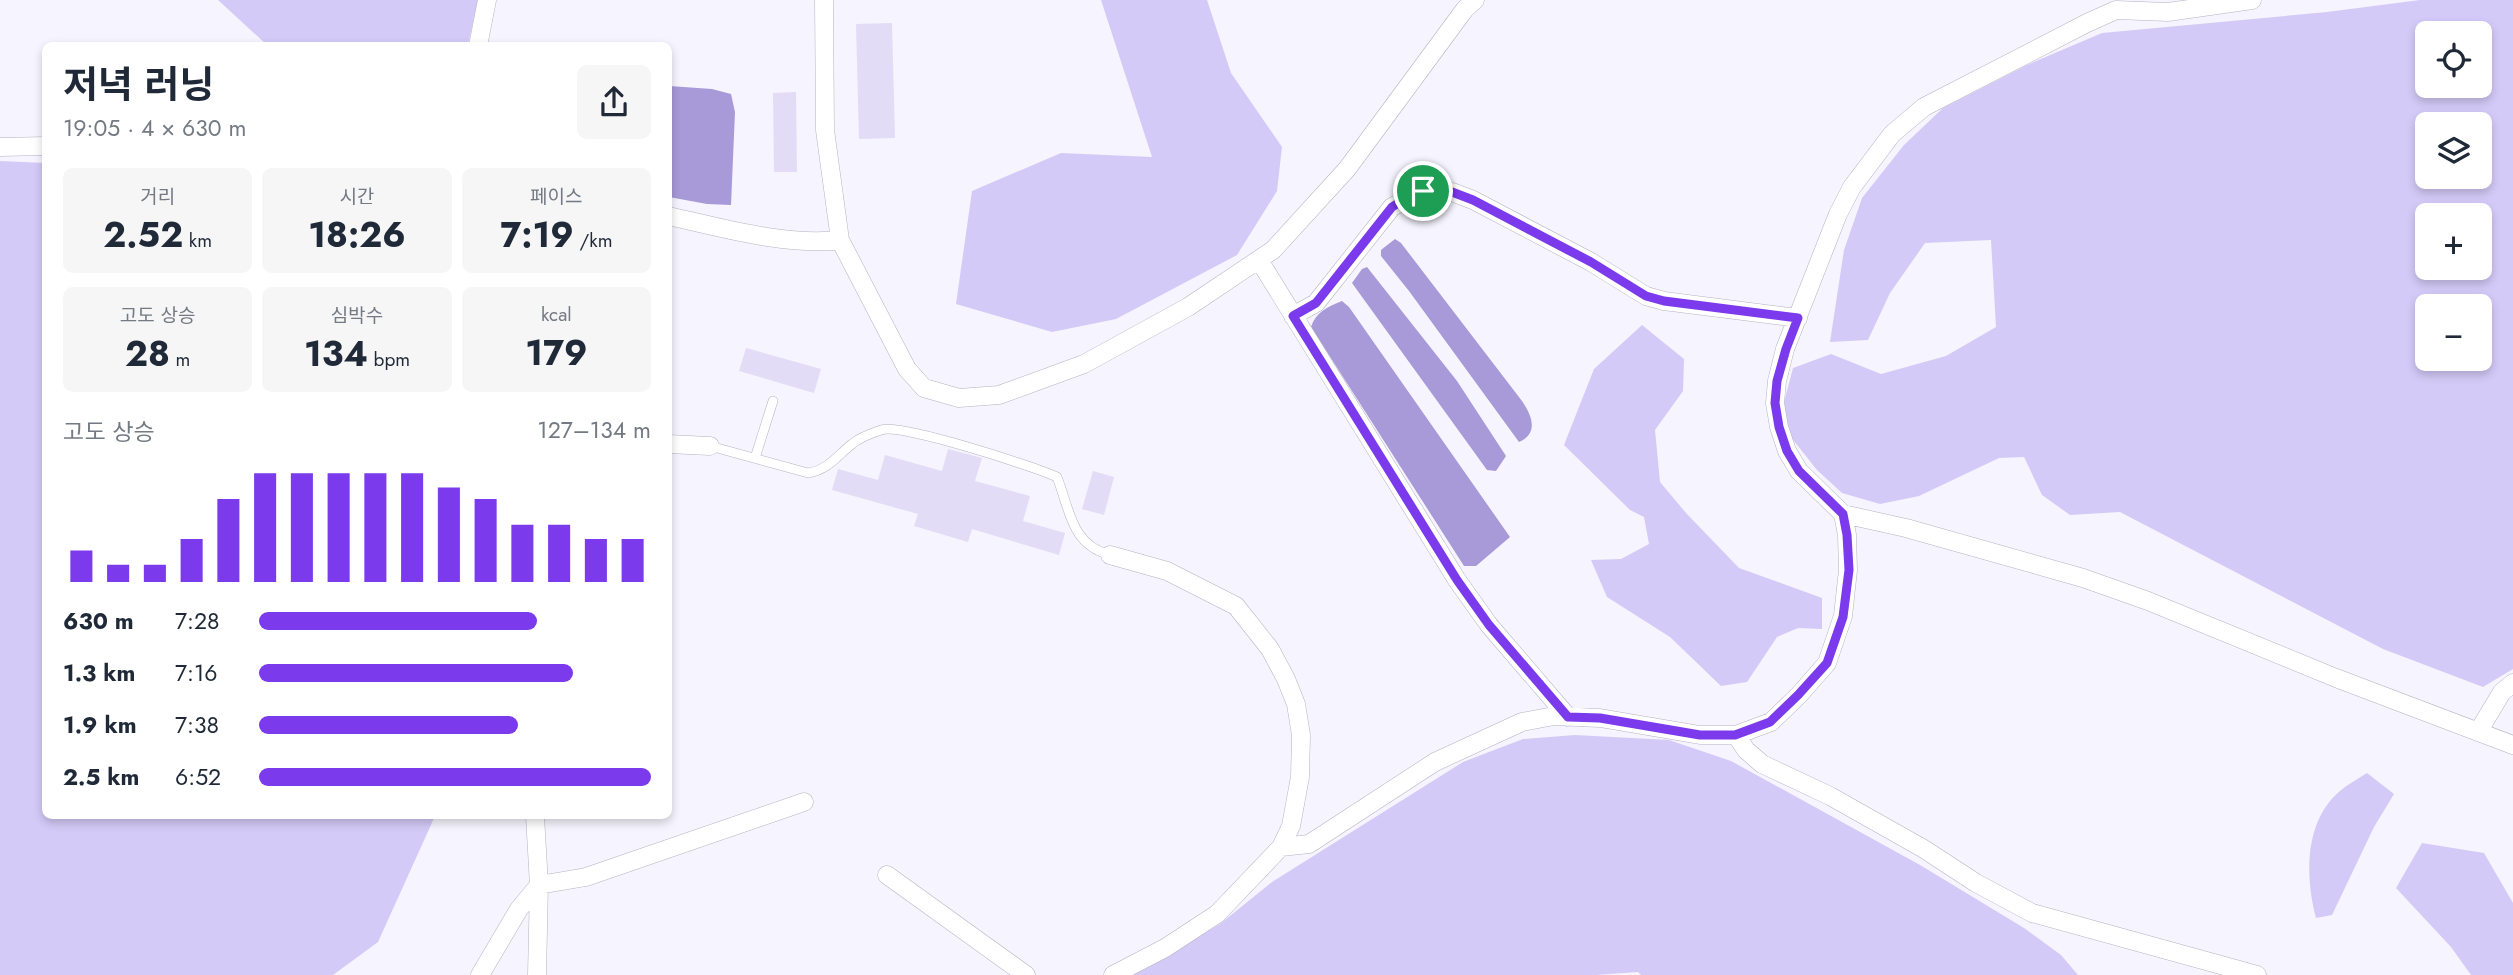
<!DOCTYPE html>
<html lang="ko">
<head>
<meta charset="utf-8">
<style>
	:root { --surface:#fff; --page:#f6f6f7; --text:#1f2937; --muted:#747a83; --accent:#7c3aed }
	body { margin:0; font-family:Jost,"Noto Sans KR",sans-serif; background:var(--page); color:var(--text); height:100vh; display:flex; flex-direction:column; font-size:26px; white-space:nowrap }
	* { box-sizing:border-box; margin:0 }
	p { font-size:23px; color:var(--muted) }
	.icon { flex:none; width:38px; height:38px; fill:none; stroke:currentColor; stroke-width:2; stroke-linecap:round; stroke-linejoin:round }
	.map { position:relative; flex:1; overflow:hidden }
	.panel { position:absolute; left:42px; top:42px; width:630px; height:777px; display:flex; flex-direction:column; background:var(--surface); border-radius:10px; box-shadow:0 4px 10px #0003 }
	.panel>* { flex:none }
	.fabs { position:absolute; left:2415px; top:21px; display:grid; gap:14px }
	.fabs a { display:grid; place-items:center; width:77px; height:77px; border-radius:10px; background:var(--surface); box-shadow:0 4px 10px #0003; font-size:35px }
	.pin { position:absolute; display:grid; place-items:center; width:60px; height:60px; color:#fff; margin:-30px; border:4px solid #fff; border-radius:50%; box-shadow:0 2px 7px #0007 }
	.round { display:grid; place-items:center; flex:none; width:74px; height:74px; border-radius:10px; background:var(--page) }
	.head { display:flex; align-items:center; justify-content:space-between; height:119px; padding:0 21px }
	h1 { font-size:38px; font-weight:700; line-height:52px }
	.metrics { display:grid; grid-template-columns:repeat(3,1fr); gap:10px; height:119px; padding:7px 21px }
	.metrics div { display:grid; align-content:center; border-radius:10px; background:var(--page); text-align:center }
	.metrics b { font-size:35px; font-weight:700 }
	.metrics small { font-size:19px; font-weight:400 }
	.metrics p { font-size:19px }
	.chart { height:196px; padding:14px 21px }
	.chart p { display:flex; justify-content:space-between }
	.chart svg { width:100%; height:126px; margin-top:7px; stroke:var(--accent); stroke-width:6 }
	ul { padding:0 21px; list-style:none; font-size:23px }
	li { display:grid; grid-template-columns:112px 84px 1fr; align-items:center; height:52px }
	li i { height:18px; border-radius:9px; background:var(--accent) }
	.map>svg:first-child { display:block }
</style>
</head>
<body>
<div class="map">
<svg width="2513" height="975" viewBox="0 0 2513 975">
	<rect width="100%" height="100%" fill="#f6f4fe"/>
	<!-- green -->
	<path fill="#d4caf8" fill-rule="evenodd" d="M 218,0 L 478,0 L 468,45 L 268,46 Z
		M 1101,0 L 1207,0 L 1231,73 L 1282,147 L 1277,191 L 1237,255 L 1116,319 L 1052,332 L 956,304 L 972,191 L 1061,153 L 1152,157 Z
		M 2420,0 L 2513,0 L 2513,669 L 2483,687 L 2383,649 L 2120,512 L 2070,515 L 2042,495 L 2024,457 L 1999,458 L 1919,496 L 1880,504 L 1842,493 L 1817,470 L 1790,436 L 1783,406 L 1793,368 L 1831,354 L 1881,374 L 1946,356 L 1996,327 L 1991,240 L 1925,243 L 1890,293 L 1868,340 L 1830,342 L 1844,250 L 1862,198 L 1904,145 L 1943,108 L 2027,65 L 2102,33 L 2327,12 ZM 2427,33 L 2480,33 L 2480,86 L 2427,86 ZM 2427,124 L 2480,124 L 2480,177 L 2427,177 ZM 2427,215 L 2480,215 L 2480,268 L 2427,268 ZM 2427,306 L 2480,306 L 2480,359 L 2427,359 Z
		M 0,161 L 45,163 L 46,816 L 435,816 L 378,942 L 333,975 L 0,975 Z
		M 1642,325 L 1684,359 L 1683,391 L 1655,430 L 1660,482 L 1686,513 L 1739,568 L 1822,598 L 1822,629 L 1798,628 L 1777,637 L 1747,682 L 1721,686 L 1670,637 L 1607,597 L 1591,560 L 1621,559 L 1649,544 L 1644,517 L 1630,510 L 1564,445 L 1594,369 Z
		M 1575,735 L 1669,740 L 1731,761 L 1920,865 L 2024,928 L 2061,955 L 2078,975 L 1641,975 L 1638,972 L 1595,975 L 1132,975 L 1220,924 L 1272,882 L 1463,762 L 1523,739 Z
		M 2367,773 L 2394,794 L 2374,827 L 2332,915 L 2316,918 C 2305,877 2304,821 2340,791 C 2348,784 2358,779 2367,773 Z
		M 2422,843 L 2484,853 L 2513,903 L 2513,975 L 2471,975 L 2451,947 L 2396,888 Z"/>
	<!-- water -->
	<path fill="#a899d8" d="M 669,86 L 712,89 L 731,94 L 735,112 L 731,205 L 707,204 L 669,197 Z
		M 1395,239 L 1401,243 L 1522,401 C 1532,416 1539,433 1519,442 L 1409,291 L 1381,256 L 1381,250 Z
		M 1367,267 L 1457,381 L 1506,456 L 1496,471 L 1487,470 L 1352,283 L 1362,269 Z
		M 1342,301 L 1349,307 L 1510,537 L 1476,566 L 1464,566 L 1311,327 C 1316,312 1327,307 1342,301 Z"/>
	<!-- building -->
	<path fill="#e2dcf7" d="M 892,23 L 895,138 L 859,139 L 856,24 Z
		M 796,92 L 797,172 L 774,172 L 773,93 Z
		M 746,348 L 821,369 L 814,393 L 739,371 Z
		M 948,449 L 982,458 L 975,481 L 1030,496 L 1023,521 L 1065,533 L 1059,555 L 972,529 L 968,542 L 914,526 L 918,514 L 832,490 L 838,469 L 878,480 L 885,455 L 942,471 Z
		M 1093,471 L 1114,477 L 1104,515 L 1082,509 Z"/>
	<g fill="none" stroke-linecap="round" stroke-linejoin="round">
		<!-- service casing -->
		<g stroke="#b5b2c2" stroke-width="10">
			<path id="service" d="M 710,446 L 808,473 C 828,470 837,456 852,444 C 859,438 872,433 881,430 C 900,423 1033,466 1057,477 C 1070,510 1071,545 1110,555
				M 755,458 L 773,401"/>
		</g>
		<!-- minor casing -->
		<g stroke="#b5b2c2" stroke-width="19">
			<path id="minor" d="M 824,0 L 825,130 L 840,240 L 907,369 L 924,388 L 959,398 L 999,395 L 1084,364 L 1188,307 L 1273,250 L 1347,169 L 1465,9 L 1475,0
				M 478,46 L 487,0
				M 0,147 L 46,146
				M 668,216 C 724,228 783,246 840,240
				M 1259,260 L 1457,580 L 1489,625 L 1568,717
				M 1293,316 L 1316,303 L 1392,207 L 1423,191 L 1452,192 L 1473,200 L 1591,262 L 1646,296 L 1664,301 L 1798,318
				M 668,444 L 710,446
				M 1843,514 L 1906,528 L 2083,578 L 2148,601 L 2336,678 L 2513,745
				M 1110,555 L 1167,571 L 1236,606 L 1270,649 L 1286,679 L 1296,704 L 1301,735 L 1300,777 L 1291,826 L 1281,847 L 1217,914 L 1165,948 L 1113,975
				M 2478,732 L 2502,692 L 2513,683
				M 1736,735 L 1746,750 L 1762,764 L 1830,796 L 1924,849 L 1976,883 L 2032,913 L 2257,975
				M 535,816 L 539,885 L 586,877 L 804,802
				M 1281,847 L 1309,844 L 1435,762 L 1522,722 L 1554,716 L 1600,718 L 1700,735 L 1736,735 L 1771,722 L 1799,695 L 1827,663 L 1843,616 L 1848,570 L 1847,535 L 1843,514 L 1799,471 L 1787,451 L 1779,427 L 1775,403 L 1777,381 L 1785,349 L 1838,214 L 1852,187 L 1892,134 L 1924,107 L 2087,23 L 2116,10 L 2168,12 L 2252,0
				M 887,875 L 1026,975
				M 480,975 L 519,909 L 539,885
				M 537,975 L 539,885"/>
		</g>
		<!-- service -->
		<use href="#service" stroke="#fff" stroke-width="9"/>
		<!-- minor -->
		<use href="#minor" stroke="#fff" stroke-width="18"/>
	</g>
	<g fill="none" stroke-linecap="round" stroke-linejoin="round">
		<!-- route casing -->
		<g stroke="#fff" stroke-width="14">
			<path id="route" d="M 1436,190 L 1452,192 L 1473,200 L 1591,262 L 1646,296 L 1664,301 L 1798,318 L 1786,349 L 1777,381 L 1775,403 L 1779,427 L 1787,451 L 1799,471 L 1843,514 L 1847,535 L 1849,570 L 1843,617 L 1827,663 L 1798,695 L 1770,722 L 1735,735 L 1700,735 L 1600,718 L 1568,717 L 1489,625 L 1457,580 L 1293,316 L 1316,303 L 1392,207 L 1408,197 Z"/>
		</g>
		<!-- route -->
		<use href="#route" stroke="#7c3aed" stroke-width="9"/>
	</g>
</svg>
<div class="fabs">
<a><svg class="icon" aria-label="locate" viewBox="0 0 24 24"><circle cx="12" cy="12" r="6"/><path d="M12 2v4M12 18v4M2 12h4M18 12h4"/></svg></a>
<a><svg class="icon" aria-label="layers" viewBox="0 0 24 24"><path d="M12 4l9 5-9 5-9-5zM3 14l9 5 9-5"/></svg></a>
<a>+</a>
<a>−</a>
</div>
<div class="pin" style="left:1423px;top:191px;background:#1e9e55"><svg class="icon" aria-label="arrive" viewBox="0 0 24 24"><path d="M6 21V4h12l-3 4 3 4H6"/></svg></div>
<section class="panel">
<div class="head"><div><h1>저녁 러닝</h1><p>19:05 · 4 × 630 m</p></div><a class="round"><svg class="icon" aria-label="share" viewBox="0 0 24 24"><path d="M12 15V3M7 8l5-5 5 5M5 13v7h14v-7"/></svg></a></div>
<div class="metrics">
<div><p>거리</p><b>2.52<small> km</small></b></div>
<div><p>시간</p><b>18:26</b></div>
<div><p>페이스</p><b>7:19<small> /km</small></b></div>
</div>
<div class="metrics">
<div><p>고도 상승</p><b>28<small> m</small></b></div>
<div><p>심박수</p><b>134<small> bpm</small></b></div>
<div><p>kcal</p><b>179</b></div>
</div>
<div class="chart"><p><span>고도 상승</span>127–134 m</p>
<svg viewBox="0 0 160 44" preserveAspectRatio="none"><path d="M5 44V33M15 44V38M25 44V38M35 44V29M45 44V15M55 44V6M65 44V6M75 44V6M85 44V6M95 44V6M105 44V11M115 44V15M125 44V24M135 44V24M145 44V29M155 44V29"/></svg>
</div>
<ul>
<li><b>630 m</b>7:28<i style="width:71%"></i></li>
<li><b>1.3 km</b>7:16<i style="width:80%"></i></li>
<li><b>1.9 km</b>7:38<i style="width:66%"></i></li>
<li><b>2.5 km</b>6:52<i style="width:100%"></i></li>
</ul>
</section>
</div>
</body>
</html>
